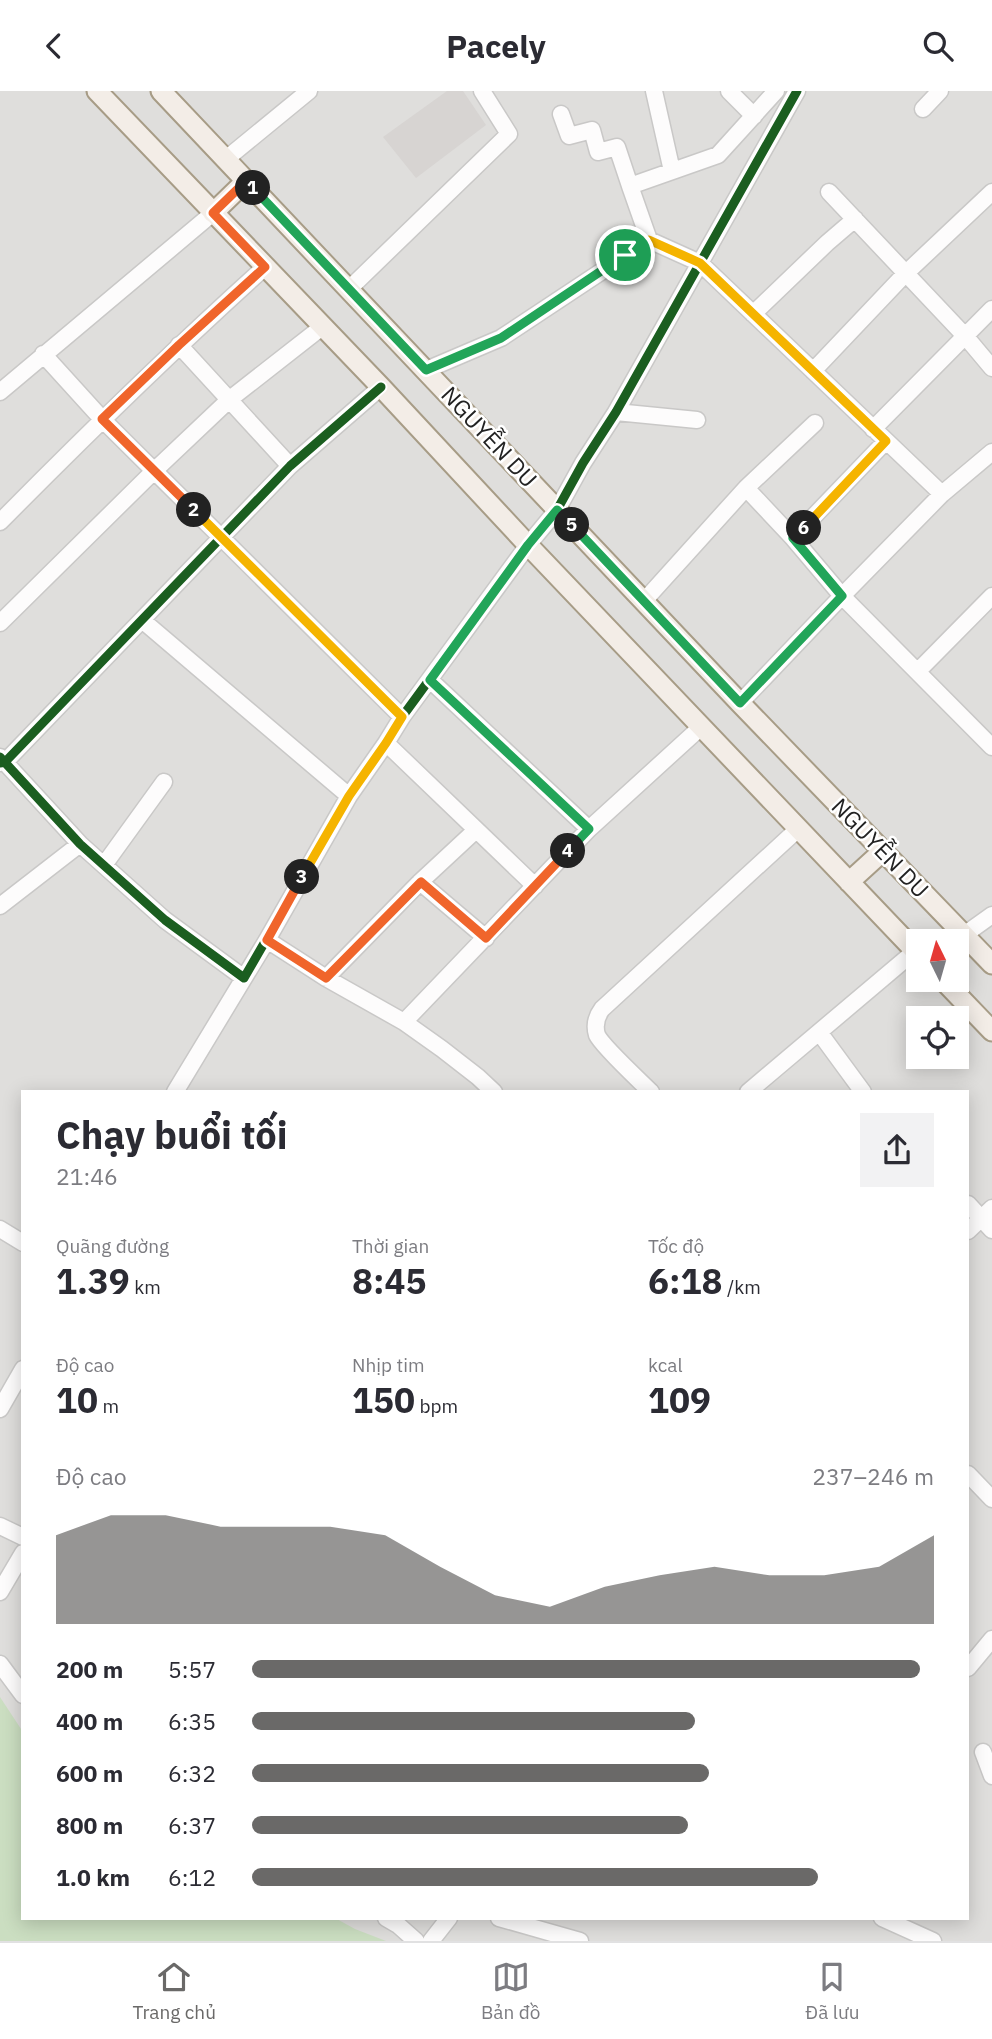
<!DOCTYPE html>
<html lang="vi">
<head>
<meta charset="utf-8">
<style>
	:root { --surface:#fff; --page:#f2f2f3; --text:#2b2b33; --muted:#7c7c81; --line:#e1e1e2; --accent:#6a6968 }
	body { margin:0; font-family:"IBM Plex Sans",sans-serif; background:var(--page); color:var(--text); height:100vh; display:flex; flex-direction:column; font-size:26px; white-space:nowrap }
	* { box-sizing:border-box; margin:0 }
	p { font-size:23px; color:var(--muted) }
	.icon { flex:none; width:38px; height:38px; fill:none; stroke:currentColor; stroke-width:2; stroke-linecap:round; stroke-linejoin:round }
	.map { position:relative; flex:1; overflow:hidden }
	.details { position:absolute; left:21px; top:999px; width:948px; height:830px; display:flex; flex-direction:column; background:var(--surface); border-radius:0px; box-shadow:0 4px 18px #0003 }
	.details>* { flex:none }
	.needle { width:46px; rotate:355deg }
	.fabs { position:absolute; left:906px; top:838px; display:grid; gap:14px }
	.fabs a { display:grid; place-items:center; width:63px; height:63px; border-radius:0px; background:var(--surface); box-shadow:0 4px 18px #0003; font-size:35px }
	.pin { position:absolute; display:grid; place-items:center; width:60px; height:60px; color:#fff; margin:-30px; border:4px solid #fff; border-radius:50%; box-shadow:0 2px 7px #0007 }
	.km { position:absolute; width:35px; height:35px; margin:-18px; border-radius:50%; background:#222; color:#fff; font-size:19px; line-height:35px; text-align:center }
	.round { display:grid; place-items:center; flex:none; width:74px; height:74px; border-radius:0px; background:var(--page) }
	.head { display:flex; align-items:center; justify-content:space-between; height:119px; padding:0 35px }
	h1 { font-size:38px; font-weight:700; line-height:52px }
	.figures { display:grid; grid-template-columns:repeat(3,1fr); gap:10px; height:119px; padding:7px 35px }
	.figures div { display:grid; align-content:center }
	.figures b { font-size:35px; font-weight:700 }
	.figures small { font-size:19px; font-weight:400 }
	.figures p { font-size:19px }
	.chart { height:196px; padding:14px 35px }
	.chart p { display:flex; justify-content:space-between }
	.chart svg { width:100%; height:126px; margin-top:7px; fill:var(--accent); opacity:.7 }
	ul { padding:0 35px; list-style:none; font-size:23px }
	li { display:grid; grid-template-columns:112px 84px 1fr; align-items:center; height:52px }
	li i { height:18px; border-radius:9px; background:var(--accent) }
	header { display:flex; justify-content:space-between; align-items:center; height:91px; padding:0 35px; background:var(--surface); font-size:32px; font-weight:700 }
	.dock { display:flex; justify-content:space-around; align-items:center; height:98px; border-top:2px solid var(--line); background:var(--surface); font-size:19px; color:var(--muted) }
	.dock a { display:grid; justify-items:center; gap:4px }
	.dock .current { color:var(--accent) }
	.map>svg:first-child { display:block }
</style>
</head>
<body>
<header><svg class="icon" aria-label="back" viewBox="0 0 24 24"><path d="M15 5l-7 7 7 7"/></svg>Pacely<svg class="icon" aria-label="search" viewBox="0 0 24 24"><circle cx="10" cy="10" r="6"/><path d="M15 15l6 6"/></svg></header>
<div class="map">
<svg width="992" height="1850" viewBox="0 0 992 1850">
	<rect width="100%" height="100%" fill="#f0eeeb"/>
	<!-- residential -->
	<path fill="#dfdedc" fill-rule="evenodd" d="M 0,0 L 992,0 L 992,1850 L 0,1850 ZM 919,850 L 957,850 L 957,889 L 919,889 ZM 919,928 L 957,928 L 957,966 L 919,966 ZM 23,1001 L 968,1001 L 968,1827 L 23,1827 Z"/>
	<!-- forest -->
	<path fill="#cbdec1" d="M 0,1606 L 23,1641 L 23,1827 L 335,1827 L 355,1838 L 386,1850 L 0,1850 Z"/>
	<!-- building -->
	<path fill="#d7d4d2" d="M 447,0 L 463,0 L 486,34 L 416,87 L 383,46 Z"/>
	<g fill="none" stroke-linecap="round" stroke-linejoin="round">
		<!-- minor casing -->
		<g stroke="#c9c8c7" stroke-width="19">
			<path id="minor" d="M 654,0 L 672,80
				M 729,0 L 754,25
				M 776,0 L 718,64 L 630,95 L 649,149 L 700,172 L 942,403
				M 923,18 L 940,0
				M 561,23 L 569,45 L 592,39 L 598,61 L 617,56 L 630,95
				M 226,68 L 309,0
				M 829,101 L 966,246 L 992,277
				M 349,198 L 509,43 L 482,0
				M 753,223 L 827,152 L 855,128
				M 179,254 L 290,375
				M 43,263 L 102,328 L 402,626
				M 426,279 L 501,247 L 649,149
				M 813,280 L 905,183 L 992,101
				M 0,301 L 213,122
				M 616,321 L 697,329
				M 873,338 L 992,218
				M 886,350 L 793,447 L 842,505 L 992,656
				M 746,397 L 793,447
				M 0,431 C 86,344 174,258 265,176
				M 644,510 L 746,397 L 815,332
				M 142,529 L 349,705
				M 0,532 L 155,379 L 230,308 L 322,236
				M 918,580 L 992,505
				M 430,589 L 589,738
				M 740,612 L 842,505 L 942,403 L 992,361
				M 386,652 L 535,795
				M 0,666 L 80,753 L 165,829 L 244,887
				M 0,672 L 5,671 L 290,375 L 381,296
				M 104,774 L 164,691
				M 420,791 L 486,847
				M 0,815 L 80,753
				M 964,844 L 992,824
				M 267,849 L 326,887 L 404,931 L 442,958 L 478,986 L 494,1001
				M 326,887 L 420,791 L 476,739
				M 404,931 L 589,738 L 701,636
				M 819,941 L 863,1001
				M 175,1001 L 267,849 L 349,705 L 386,652 L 402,626 L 528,454 L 557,419 L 583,372 L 616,321 L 797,0
				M 651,1001 C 640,990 602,955 597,944 C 594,934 596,926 602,918 L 798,738
				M 748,1001 L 915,860
				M 968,1113 L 992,1139
				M 0,1138 L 23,1152
				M 968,1140 L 992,1117
				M 0,1318 L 23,1278
				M 968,1383 L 992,1408
				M 0,1435 L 23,1446
				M 0,1501 L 23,1462
				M 0,1573 L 23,1604
				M 968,1577 L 992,1548
				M 983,1661 L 992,1685
				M 386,1827 L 398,1834 L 416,1850
				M 499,1827 L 580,1850
				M 882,1827 L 933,1850
				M 431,1850 L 449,1827"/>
		</g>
		<!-- major casing -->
		<g stroke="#a79c86" stroke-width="23">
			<path id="major" d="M 97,0 L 381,296 L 528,454 L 919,864
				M 161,0 L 740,612 L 992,873
				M 213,122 L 246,90
				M 849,791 L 883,760
				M 943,889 L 992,940"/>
		</g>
		<!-- minor -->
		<use href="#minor" stroke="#fdfcfc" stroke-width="16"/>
		<!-- major -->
		<use href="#major" stroke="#f3ede7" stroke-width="19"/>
		<!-- cycleway casing -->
		<g stroke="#fff" stroke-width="13">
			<path id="cycleway" d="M 0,666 L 80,753 L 165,829 L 244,887 L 349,705 L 386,652 L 402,626 L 528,454 L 557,419 L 583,372 L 616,321 L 797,0
				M 0,672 L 5,671 L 290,375 L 381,296"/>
		</g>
		<!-- cycleway -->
		<use href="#cycleway" stroke="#1b5e20" stroke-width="9"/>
	</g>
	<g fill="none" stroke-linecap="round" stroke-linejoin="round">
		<!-- split-1 casing -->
		<g stroke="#fff" stroke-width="14">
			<path id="split-1" d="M 253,97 L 426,279 L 501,247 L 625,164"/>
		</g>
		<!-- split-2 casing -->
		<g stroke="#fff" stroke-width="14">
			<path id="split-2" d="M 194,419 L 102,328 L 179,254 L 265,176 L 213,122 L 246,90 L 253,97"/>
		</g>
		<!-- split-3 casing -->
		<g stroke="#fff" stroke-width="14">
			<path id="split-3" d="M 194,419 L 402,626 L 386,652 L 349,705 L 302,786"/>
		</g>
		<!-- split-4 casing -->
		<g stroke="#fff" stroke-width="14">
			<path id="split-4" d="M 302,786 L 267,849 L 326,887 L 421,791 L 486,847 L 568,760"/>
		</g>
		<!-- split-5 casing -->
		<g stroke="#fff" stroke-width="14">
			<path id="split-5" d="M 568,760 L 589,738 L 430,589 L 528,454 L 557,419 L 572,434"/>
		</g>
		<!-- split-6 casing -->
		<g stroke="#fff" stroke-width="14">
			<path id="split-6" d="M 572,434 L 740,612 L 842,505 L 793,447 L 804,437"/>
		</g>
		<!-- split-7 casing -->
		<g stroke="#fff" stroke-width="14">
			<path id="split-7" d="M 625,164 L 649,149 L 700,172 L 886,350 L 804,437"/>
		</g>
		<!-- split-1 -->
		<use href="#split-1" stroke="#22a559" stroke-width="9"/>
		<!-- split-2 -->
		<use href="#split-2" stroke="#f0652b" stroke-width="9"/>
		<!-- split-3 -->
		<use href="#split-3" stroke="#f5b400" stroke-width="9"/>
		<!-- split-4 -->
		<use href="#split-4" stroke="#f0652b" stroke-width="9"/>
		<!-- split-5 -->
		<use href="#split-5" stroke="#22a559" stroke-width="9"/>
		<!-- split-6 -->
		<use href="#split-6" stroke="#22a559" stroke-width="9"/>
		<!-- split-7 -->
		<use href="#split-7" stroke="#f5b400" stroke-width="9"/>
	</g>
	<g text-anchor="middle" stroke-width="5" stroke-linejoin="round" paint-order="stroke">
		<!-- street labels -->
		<g font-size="23" fill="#222" stroke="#fff">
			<text transform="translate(489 346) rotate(47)" y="8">NGUYỄN DU</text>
			<text transform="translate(880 757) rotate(46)" y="8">NGUYỄN DU</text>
		</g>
	</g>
</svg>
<div class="fabs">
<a><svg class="needle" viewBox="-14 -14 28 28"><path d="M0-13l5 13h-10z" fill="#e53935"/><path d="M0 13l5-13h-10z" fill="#7c7c81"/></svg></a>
<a><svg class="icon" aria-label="locate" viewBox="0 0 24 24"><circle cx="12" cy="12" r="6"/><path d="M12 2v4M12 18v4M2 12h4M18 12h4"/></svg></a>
</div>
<div class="pin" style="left:625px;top:164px;background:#1e9e55"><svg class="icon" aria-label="arrive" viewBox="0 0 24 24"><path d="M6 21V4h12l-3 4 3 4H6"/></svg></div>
<b class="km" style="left:253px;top:97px">1</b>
<b class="km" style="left:194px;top:419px">2</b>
<b class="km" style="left:302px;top:786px">3</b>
<b class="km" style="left:568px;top:760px">4</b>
<b class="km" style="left:572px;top:434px">5</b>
<b class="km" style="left:804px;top:437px">6</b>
<section class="details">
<div class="head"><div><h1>Chạy buổi tối</h1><p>21:46</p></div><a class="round"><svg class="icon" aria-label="share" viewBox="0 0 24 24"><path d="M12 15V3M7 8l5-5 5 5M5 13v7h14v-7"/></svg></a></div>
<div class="figures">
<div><p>Quãng đường</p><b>1.39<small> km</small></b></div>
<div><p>Thời gian</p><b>8:45</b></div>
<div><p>Tốc độ</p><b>6:18<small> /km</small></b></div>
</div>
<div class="figures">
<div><p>Độ cao</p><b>10<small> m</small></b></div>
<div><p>Nhịp tim</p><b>150<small> bpm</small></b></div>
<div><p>kcal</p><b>109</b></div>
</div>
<div class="chart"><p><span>Độ cao</span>237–246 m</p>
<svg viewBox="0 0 160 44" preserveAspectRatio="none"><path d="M0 44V13L10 6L20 6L30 10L40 10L50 10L60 13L70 24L80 34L90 38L100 31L110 27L120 24L130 27L140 27L150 24L160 13V44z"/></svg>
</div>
<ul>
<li><b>200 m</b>5:57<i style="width:98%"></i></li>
<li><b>400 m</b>6:35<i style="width:65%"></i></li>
<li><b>600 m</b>6:32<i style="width:67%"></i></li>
<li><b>800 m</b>6:37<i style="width:64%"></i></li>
<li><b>1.0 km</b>6:12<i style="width:83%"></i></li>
</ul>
</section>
</div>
<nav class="dock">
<a class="current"><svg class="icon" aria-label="home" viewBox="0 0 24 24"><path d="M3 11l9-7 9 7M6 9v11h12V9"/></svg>Trang chủ</a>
<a><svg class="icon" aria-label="map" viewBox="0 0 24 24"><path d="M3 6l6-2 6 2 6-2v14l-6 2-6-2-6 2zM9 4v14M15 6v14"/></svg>Bản đồ</a>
<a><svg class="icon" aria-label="saved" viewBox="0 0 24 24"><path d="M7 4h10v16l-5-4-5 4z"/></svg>Đã lưu</a>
</nav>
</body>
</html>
